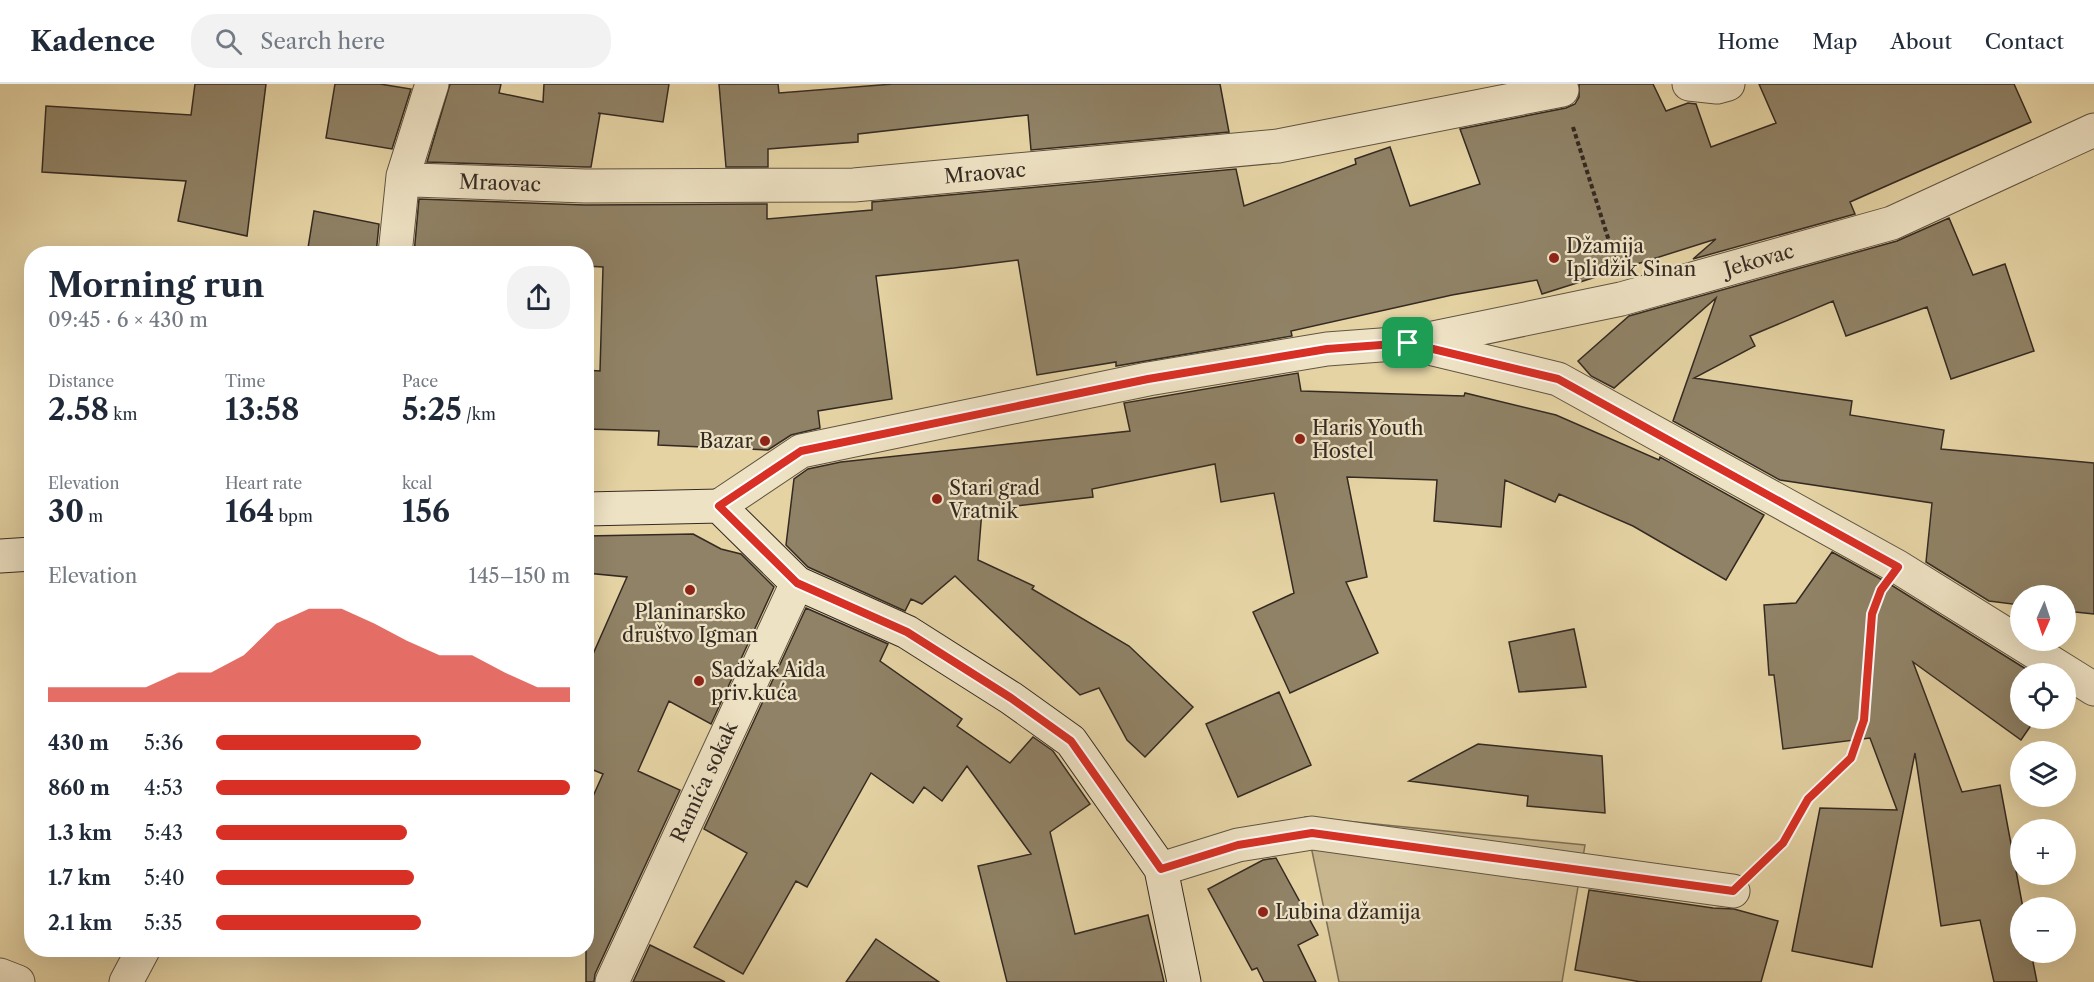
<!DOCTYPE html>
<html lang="en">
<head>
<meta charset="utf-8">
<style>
	:root { --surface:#fff; --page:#f2f2f3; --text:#1f2937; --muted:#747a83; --line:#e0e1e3; --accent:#d93025 }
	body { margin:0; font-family:"Libre Caslon Text",serif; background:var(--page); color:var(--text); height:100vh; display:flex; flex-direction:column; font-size:22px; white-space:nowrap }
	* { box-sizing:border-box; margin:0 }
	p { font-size:20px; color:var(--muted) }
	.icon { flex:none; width:33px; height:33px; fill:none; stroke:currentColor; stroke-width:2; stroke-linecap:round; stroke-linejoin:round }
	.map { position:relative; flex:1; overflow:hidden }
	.panel { position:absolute; left:24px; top:162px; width:570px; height:711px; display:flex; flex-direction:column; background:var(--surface); border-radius:24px; box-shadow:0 6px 24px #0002 }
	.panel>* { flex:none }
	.needle { width:39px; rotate:183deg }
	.buttons { position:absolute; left:2010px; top:501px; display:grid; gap:12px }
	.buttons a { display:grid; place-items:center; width:66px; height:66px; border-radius:50%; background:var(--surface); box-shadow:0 6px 24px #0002; font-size:30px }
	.pin { position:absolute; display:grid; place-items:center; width:51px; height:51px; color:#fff; margin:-26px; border-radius:12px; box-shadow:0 3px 9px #0006 }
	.round { display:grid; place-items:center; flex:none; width:63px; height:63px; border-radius:24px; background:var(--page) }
	.overview { display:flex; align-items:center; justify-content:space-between; height:102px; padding:0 24px }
	h1 { font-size:33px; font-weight:800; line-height:45px }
	.figures { display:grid; grid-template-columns:repeat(3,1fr); gap:9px; height:102px; padding:6px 24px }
	.figures div { display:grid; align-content:center }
	.figures b { font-size:30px; font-weight:800 }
	.figures small { font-size:16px; font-weight:400 }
	.figures p { font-size:16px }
	.chart { height:168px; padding:12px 24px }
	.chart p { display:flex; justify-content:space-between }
	.chart svg { width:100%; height:108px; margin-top:6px; fill:var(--accent); opacity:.7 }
	ul { padding:0 24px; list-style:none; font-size:20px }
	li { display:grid; grid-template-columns:96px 72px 1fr; align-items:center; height:45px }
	li i { height:15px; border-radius:8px; background:var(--accent) }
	header { display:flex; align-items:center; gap:36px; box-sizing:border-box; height:84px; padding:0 30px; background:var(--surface); border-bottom:2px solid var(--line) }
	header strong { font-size:28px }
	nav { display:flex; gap:33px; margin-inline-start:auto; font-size:21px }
	.search { width:420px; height:54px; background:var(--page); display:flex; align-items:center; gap:15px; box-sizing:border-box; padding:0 21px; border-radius:24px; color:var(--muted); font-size:22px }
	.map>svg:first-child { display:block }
</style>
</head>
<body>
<header>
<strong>Kadence</strong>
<div class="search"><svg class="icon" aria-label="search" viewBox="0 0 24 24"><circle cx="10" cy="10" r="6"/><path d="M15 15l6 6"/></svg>Search here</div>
<nav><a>Home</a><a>Map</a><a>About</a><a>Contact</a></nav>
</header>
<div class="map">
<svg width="2094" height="898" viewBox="0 0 2094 898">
	<rect width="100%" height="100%" fill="#e5d3a4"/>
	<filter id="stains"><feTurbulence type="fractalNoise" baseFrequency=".00333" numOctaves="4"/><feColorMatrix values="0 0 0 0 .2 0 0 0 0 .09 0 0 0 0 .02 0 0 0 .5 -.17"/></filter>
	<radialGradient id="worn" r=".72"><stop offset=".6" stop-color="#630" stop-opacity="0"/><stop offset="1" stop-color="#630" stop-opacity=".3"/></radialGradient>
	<!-- green -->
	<path fill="#c7b68e" stroke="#7e7058" stroke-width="1.5" d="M 1305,733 L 1585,761 L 1562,898 L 1339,898 Z"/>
	<!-- building -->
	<path fill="#908266" stroke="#342a22" stroke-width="1.5" d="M 195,0 L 266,0 L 247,152 L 178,137 L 186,97 L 42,88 L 46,22 L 191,31 Z
		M 335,0 L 380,0 L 411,5 L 392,65 L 326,54 Z
		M 450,0 L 501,0 L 499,9 L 543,18 L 544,0 L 669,0 L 663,38 L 598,29 L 600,30 L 591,83 L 585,83 L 427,78 Z
		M 719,0 L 778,0 L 779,9 L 893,0 L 1220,0 L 1229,48 L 1031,66 L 1028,31 L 858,50 L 858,58 L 768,65 L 768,83 L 726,83 Z
		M 1579,0 L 1653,0 L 1666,27 L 1688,19 L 1696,20 L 1711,63 L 1776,39 L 1759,0 L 2014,0 L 2031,38 L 1850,118 L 1855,130 L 1693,175 L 1716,155 L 1542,210 L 1537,196 L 1452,211 L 1291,247 L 1292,252 L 1116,282 L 1116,278 L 1037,291 L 1018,176 L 954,184 L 876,192 L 892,315 L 818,327 L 820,344 L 791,351 L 768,366 L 658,361 L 659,347 L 586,345 L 586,286 L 600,287 L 603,183 L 586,182 L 586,170 L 414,170 L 419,115 L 585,121 L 767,120 L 767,135 L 872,126 L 872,118 L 1236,85 L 1244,122 L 1356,80 L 1355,75 L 1390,63 L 1410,122 L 1480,100 L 1460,45 L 1566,24 L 1575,20 L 1579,13 Z
		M 314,127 L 379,140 L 376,170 L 307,170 Z
		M 1949,134 L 1973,191 L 2005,180 L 2034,267 L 1951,295 L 1927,223 L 1846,252 L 1833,217 L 1750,252 L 1755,262 L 1694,294 L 1852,317 L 1850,331 L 1944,346 L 1941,365 L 2094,379 L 2094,530 L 2066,527 L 2066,512 L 2020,512 L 2020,521 L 1989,517 L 1926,478 L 1932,419 L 1780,396 L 1673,337 L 1716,214 L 1614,304 L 1591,292 L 1578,277 L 1629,232 L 1897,157 Z
		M 1298,289 L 1301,307 L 1464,312 L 1465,309 L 1556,331 L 1659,376 L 1660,373 L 1764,431 L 1726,496 L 1633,442 L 1559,410 L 1555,418 L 1505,396 L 1501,443 L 1434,437 L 1437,396 L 1347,393 L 1367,493 L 1346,498 L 1378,569 L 1290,609 L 1253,528 L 1294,509 L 1274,409 L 1221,418 L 1215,380 L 1092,405 L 1093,413 L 982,426 L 978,476 L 1034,502 L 1032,505 L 1129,562 L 1193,623 L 1145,673 L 1127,656 L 1099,604 L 1080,611 L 955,492 L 922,520 L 911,515 L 905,527 L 808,483 L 786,461 L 794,395 L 808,385 L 841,378 L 1130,347 L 1124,319 Z
		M 693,450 L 721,465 L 741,470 L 774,503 L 711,640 L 669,617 L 638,687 L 680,706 L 595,890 L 594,898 L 586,898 L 586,728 L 603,690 L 586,683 L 586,586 L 627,493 L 586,489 L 586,452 Z
		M 1832,468 L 1888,499 L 2034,590 L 2020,590 L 2020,634 L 2036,634 L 2021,656 L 1913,578 L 1962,708 L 2000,701 L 2023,824 L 2020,824 L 2020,868 L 2031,868 L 2037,898 L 1994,898 L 1980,836 L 1941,842 L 1915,669 L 1872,883 L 1792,867 L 1820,724 L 1897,726 L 1870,654 L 1783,665 L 1774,591 L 1769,591 L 1764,521 L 1796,519 Z
		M 806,524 L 888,560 L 880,577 L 962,635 L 957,642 L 1010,679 L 1033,653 L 1053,667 L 1090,720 L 1050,748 L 1075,850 L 1148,831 L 1164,898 L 1007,898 L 978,782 L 1031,770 L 967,682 L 942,717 L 924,703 L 913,719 L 871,689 L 807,803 L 796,797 L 743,890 L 694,863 L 747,769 L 704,745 Z
		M 1574,545 L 1586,603 L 1519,608 L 1509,558 Z
		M 1279,608 L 1311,681 L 1238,713 L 1206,640 Z
		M 1478,660 L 1602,672 L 1605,729 L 1527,722 L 1528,712 L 1409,697 Z
		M 1276,774 L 1318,851 L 1298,861 L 1316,898 L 1264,898 L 1257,884 L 1252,886 L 1208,805 L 1263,776 Z
		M 1589,806 L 1713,824 L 1734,825 L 1778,837 L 1761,898 L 1641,898 L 1575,886 Z
		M 876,855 L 939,898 L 846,898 Z
		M 650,861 L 725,898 L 633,898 Z"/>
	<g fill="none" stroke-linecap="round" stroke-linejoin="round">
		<!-- street casing -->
		<g stroke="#605442" stroke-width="35">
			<path id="street" d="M 1689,0 L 1717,3 L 1728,0
				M 403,92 L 414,96 L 585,102 L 854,101 L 1278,62 L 1562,6
				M 395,170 L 403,92 L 432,0
				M 1419,257 L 1621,215 L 1892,139 L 2094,46
				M 719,422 L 801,367 L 1148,295 L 1327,265 L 1408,259 L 1558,295 L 1898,483 L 2094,605
				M 1161,785 L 1238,761 L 1312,749 L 1733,807
				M 0,891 L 18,898
				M 126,898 L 143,866
				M 612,898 L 797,499"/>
		</g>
		<!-- secondary casing -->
		<g stroke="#342a22" stroke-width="35">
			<path id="secondary" d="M 586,425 L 719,422 L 797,499 L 907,548 L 1011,614 L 1071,657 L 1161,785 L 1184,898
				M 0,472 L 32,470"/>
		</g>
		<!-- path -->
		<path stroke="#342a22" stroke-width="4" stroke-dasharray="4.5 3" stroke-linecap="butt" d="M 1573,43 L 1615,176
			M 1762,780 L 1783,759 L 1808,715 L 1851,674 L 1864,636 L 1872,530 L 1877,516"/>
		<!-- street -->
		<use href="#street" stroke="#eee2c4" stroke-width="33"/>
		<!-- secondary -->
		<use href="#secondary" stroke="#eee2c4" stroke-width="33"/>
	</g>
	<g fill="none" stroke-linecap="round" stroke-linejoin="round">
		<!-- route casing -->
		<g stroke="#fff" stroke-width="12">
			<path id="route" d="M 1408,259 L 1558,295 L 1898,483 L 1881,506 L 1872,530 L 1864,636 L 1851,674 L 1808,715 L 1783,759 L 1733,807 L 1312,749 L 1238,761 L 1161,785 L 1071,657 L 1011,614 L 907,548 L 797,499 L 719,422 L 801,367 L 1148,295 L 1327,265 Z"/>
		</g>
		<!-- route -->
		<use href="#route" stroke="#d93025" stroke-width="8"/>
	</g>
	<!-- markers -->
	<g fill="#8f2418" stroke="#eee2c4" stroke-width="2">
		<circle cx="1554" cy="174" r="6"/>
		<circle cx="1300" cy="355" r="6"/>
		<circle cx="765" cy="357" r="6"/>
		<circle cx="937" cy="415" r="6"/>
		<circle cx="690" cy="506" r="6"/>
		<circle cx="699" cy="597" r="6"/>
		<circle cx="1263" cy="828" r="6"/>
	</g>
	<g text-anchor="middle" stroke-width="4.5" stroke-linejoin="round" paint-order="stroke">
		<!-- street labels -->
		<g font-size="20" fill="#342a22" stroke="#eee2c4">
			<text transform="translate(985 89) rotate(-5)" y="7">Mraovac</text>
			<text transform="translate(500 99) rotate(2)" y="7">Mraovac</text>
			<text transform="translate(1759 176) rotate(-16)" y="7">Jekovac</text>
			<text transform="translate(704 698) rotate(-65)" y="7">Ramića sokak</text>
		</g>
		<!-- poi labels -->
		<g font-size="20" fill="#342a22" stroke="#eee2c4" text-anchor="start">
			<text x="1566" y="169">Džamija<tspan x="1566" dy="23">Iplidžik Sinan</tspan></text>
			<text x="1312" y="351">Haris Youth<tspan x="1312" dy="23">Hostel</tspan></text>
			<text x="753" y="364" text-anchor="end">Bazar</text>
			<text x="949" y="411">Stari grad<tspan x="949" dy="23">Vratnik</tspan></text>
			<text x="690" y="535" text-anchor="middle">Planinarsko<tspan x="690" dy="23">društvo Igman</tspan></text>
			<text x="711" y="593">Sadžak Aida<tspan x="711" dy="23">priv.kuća</tspan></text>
			<text x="1275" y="835">Lubina džamija</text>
		</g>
	</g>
	<rect width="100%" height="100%" filter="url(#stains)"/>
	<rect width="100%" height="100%" fill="url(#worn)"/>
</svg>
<div class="buttons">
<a><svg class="needle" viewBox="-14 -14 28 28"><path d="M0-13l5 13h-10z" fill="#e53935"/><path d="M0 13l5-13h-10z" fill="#747a83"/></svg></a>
<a><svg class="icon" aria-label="locate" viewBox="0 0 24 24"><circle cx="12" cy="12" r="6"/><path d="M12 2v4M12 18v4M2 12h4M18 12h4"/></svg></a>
<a><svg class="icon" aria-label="layers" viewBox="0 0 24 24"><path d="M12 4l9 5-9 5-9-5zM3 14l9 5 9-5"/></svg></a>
<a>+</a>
<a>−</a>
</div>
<div class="pin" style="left:1408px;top:259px;background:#1e9e55"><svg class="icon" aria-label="arrive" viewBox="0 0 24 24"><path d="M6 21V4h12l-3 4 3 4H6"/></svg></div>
<section class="panel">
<div class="overview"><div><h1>Morning run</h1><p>09:45 · 6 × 430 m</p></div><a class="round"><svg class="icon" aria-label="share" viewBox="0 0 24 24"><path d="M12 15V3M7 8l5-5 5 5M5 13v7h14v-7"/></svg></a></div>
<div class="figures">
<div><p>Distance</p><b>2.58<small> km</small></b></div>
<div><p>Time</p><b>13:58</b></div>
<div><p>Pace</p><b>5:25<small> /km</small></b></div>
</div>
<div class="figures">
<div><p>Elevation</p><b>30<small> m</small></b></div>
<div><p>Heart rate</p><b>164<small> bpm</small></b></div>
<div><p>kcal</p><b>156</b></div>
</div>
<div class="chart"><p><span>Elevation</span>145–150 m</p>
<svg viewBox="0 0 160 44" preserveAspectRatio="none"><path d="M0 44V38L10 38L20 38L30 38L40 32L50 32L60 25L70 12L80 6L90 6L100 12L110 19L120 25L130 25L140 32L150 38L160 38V44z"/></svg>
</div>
<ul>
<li><b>430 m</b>5:36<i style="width:58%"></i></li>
<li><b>860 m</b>4:53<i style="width:100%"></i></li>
<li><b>1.3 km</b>5:43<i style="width:54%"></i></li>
<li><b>1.7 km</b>5:40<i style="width:56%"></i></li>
<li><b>2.1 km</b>5:35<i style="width:58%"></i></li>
</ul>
</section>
</div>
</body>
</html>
